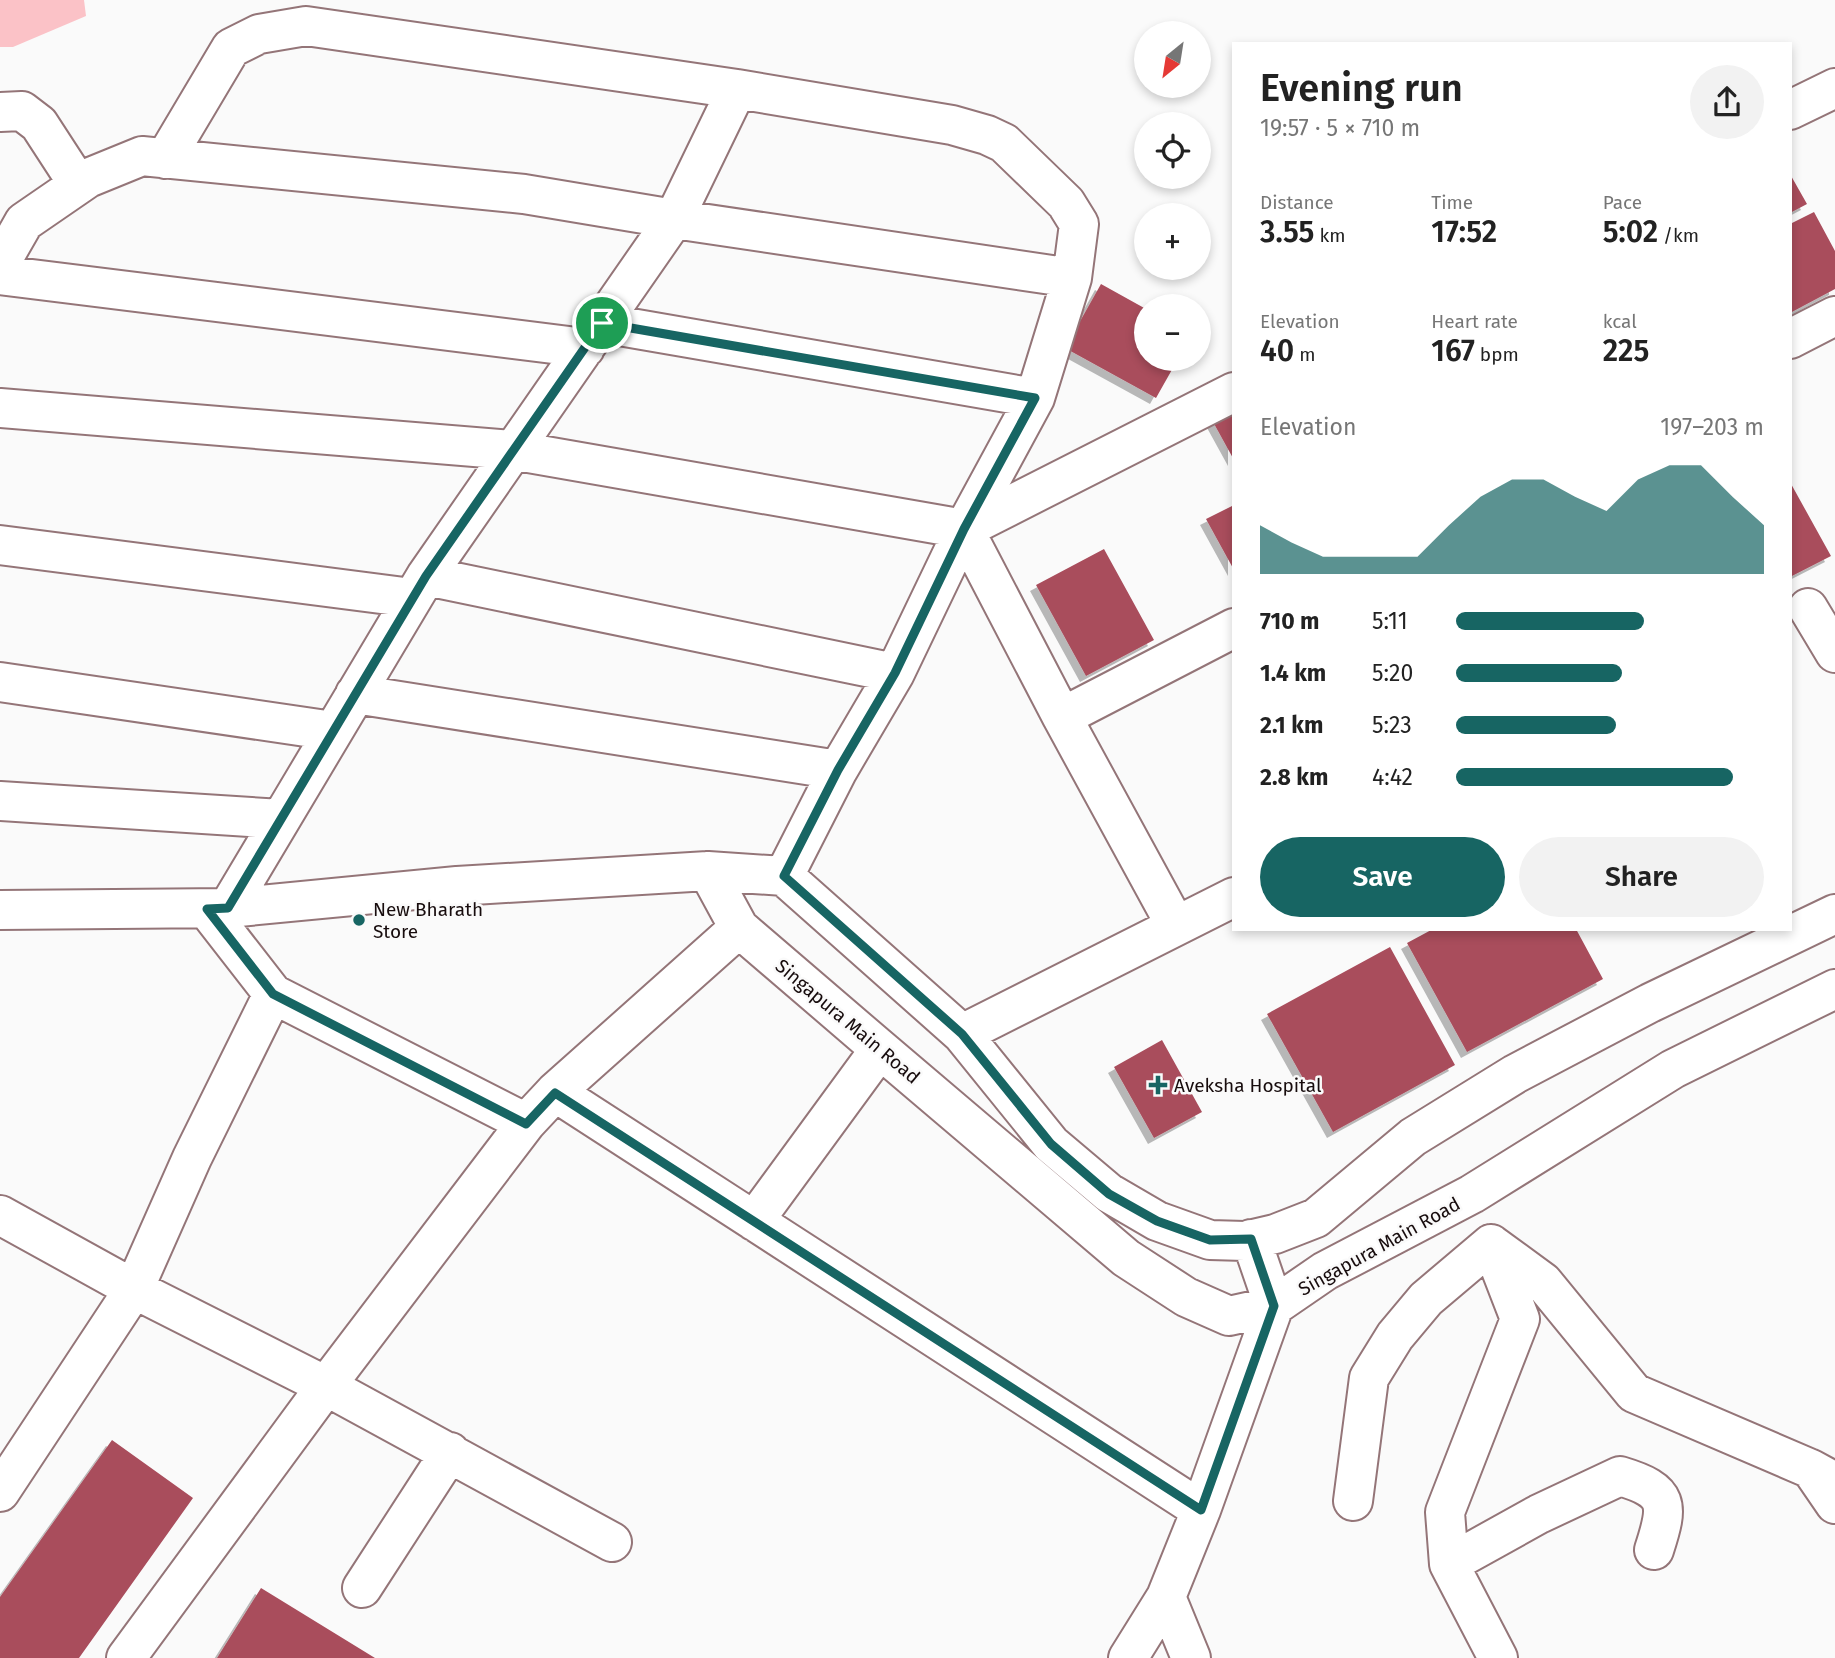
<!DOCTYPE html>
<html lang="en">
<head>
<meta charset="utf-8">
<style>
	:root { --surface:#fff; --page:#f2f2f2; --text:#222; --muted:#767676; --accent:#176563 }
	body { margin:0; font-family:"Fira Sans",sans-serif; background:var(--page); color:var(--text); height:100vh; display:flex; flex-direction:column; font-size:26px; white-space:nowrap }
	* { box-sizing:border-box; margin:0 }
	p { font-size:23px; color:var(--muted) }
	.icon { flex:none; width:38px; height:38px; fill:none; stroke:currentColor; stroke-width:2; stroke-linecap:round; stroke-linejoin:round }
	.map { position:relative; flex:1; overflow:hidden }
	.panel { position:absolute; left:1232px; top:42px; width:560px; height:889px; display:flex; flex-direction:column; background:var(--surface); border-radius:0px; box-shadow:0 4px 10px #0003 }
	.panel>* { flex:none }
	.needle { width:46px; rotate:210deg }
	.tools { position:absolute; left:1134px; top:21px; display:grid; gap:14px }
	.tools a { display:grid; place-items:center; width:77px; height:77px; border-radius:50%; background:var(--surface); box-shadow:0 4px 10px #0003; font-size:35px }
	.pin { position:absolute; display:grid; place-items:center; width:60px; height:60px; color:#fff; margin:-30px; border:4px solid #fff; border-radius:50%; box-shadow:0 2px 7px #0007 }
	.round { display:grid; place-items:center; flex:none; width:74px; height:74px; border-radius:37px; background:var(--page) }
	.summary { display:flex; align-items:center; justify-content:space-between; height:119px; padding:0 28px }
	h1 { font-size:38px; font-weight:600; line-height:52px }
	.figures { display:grid; grid-template-columns:repeat(3,1fr); gap:10px; height:119px; padding:7px 28px }
	.figures div { display:grid; align-content:center }
	.figures b { font-size:30px; font-weight:600 }
	.figures small { font-size:19px; font-weight:400 }
	.figures p { font-size:19px }
	.chart { height:196px; padding:14px 28px }
	.chart p { display:flex; justify-content:space-between }
	.chart svg { width:100%; height:126px; margin-top:7px; fill:var(--accent); opacity:.7 }
	.cta { display:flex; gap:14px; margin-top:auto; padding:14px 28px }
	.cta a { flex:1; height:80px; border-radius:42px; background:var(--accent); color:#fff; font-size:28px; font-weight:600; line-height:80px; text-align:center }
	.cta a+a { background:var(--page); color:var(--text) }
	ul { padding:0 28px; list-style:none; font-size:23px }
	li { display:grid; grid-template-columns:112px 84px 1fr; align-items:center; height:52px }
	li i { height:18px; border-radius:9px; background:var(--accent) }
	.map>svg:first-child { display:block }
</style>
</head>
<body>
<div class="map">
<svg width="1835" height="1658" viewBox="0 0 1835 1658">
	<defs>
		<filter id="shadow"><feDropShadow dx="-6" dy="6" stdDeviation="0" flood-color="#0004"/></filter>
	</defs>
	<rect width="100%" height="100%" fill="#fafafa"/>
	<!-- green -->
	<path fill="#fbc2c7" d="M 0,0 L 84,0 L 86,16 L 13,47 L 0,47 Z"/>
	<!-- building -->
	<path fill="#a94d5c" filter="url(#shadow)" d="M 1790,174 L 1807,204 L 1790,213 Z
		M 1814,212 L 1835,251 L 1835,289 L 1790,313 L 1790,224 Z
		M 1101,284 L 1146,309 L 1146,359 L 1178,359 L 1156,398 L 1065,348 Z
		M 1234,408 L 1234,460 L 1212,420 Z
		M 1790,482 L 1831,556 L 1790,577 Z
		M 1234,505 L 1234,570 L 1206,519 Z
		M 1104,549 L 1154,640 L 1086,676 L 1036,585 Z
		M 1433,929 L 1576,929 L 1603,979 L 1467,1052 L 1407,943 Z
		M 1390,947 L 1455,1065 L 1333,1132 L 1267,1014 Z
		M 1162,1040 L 1202,1112 L 1154,1138 L 1114,1067 Z
		M 112,1440 L 193,1498 L 79,1658 L 0,1658 L 0,1597 Z
		M 261,1588 L 375,1658 L 217,1658 Z"/>
	<g fill="none" stroke-linecap="round" stroke-linejoin="round">
		<!-- minor casing -->
		<g stroke="#947578" stroke-width="42">
			<path id="minor" d="M 1790,110 L 1835,88
				M 0,112 L 22,111 L 39,124 L 78,184
				M 165,159 L 231,48 L 259,34 L 306,26 L 737,89
				M 0,264 L 24,222 L 88,178 L 142,156 L 524,194 L 674,219 L 737,89 L 952,125 L 987,135 L 1004,143 L 1066,203 L 1079,224 L 1072,278 L 1035,398 L 964,529 L 1062,717
				M 0,275 L 585,348
				M 602,323 L 1035,398
				M 1790,339 L 1835,316
				M 0,408 L 511,450 L 964,529
				M 0,545 L 412,598
				M 426,576 L 895,673
				M 1808,608 L 1835,653
				M 0,682 L 333,731
				M 355,694 L 838,770
				M 0,801 L 281,819
				M 708,871 L 739,928 L 880,1049 L 1126,1258 L 1186,1297 L 1229,1316 L 1274,1306 L 1325,1271 L 1472,1194 L 1673,1069 L 1835,989
				M 784,876 L 838,770 L 895,673 L 964,529 L 1234,392
				M 228,908 L 426,576 L 674,219 L 1072,278
				M 207,909 L 273,994 L 526,1123 L 555,1092 L 739,928
				M 0,910 L 228,908 L 457,886 L 708,871 L 784,876 L 962,1034 L 1051,1144 L 1109,1193 L 1157,1221 L 1210,1240 L 1245,1241 L 1275,1234 L 1316,1218 L 1413,1137 L 1515,1074 L 1650,1003 L 1835,914
				M 1176,926 L 1062,717 L 1234,628
				M 962,1034 L 1234,897
				M 555,1092 L 1201,1510
				M 526,1123 L 326,1386 L 612,1542
				M 0,1215 L 134,1289 L 326,1386 L 126,1658
				M 754,1221 L 880,1049
				M 1491,1244 L 1520,1319 L 1445,1512 L 1449,1564 L 1498,1658
				M 1835,1482 L 1811,1469 L 1835,1504
				M 0,1492 L 134,1289 L 192,1158 L 273,994
				M 1353,1501 L 1369,1378 L 1395,1336 L 1426,1299 L 1491,1244 L 1543,1282 L 1634,1393 L 1811,1469
				M 1449,1564 L 1539,1514 L 1620,1476 C 1670,1491 1669,1504 1654,1550
				M 362,1588 L 450,1452
				M 1166,1597 L 1191,1658
				M 1128,1658 L 1166,1597 L 1201,1510 L 1274,1306 L 1251,1239"/>
		</g>
		<!-- minor -->
		<use href="#minor" stroke="#fff" stroke-width="38"/>
	</g>
	<g fill="none" stroke-linecap="round" stroke-linejoin="round">
		<!-- route casing -->
		<g stroke="#fff" stroke-width="14">
			<path id="route" d="M 602,323 L 1035,398 L 964,529 L 895,673 L 838,770 L 784,876 L 962,1034 L 1051,1144 L 1109,1194 L 1157,1221 L 1210,1240 L 1251,1239 L 1274,1306 L 1201,1510 L 555,1093 L 526,1124 L 273,994 L 207,909 L 228,908 L 426,576 Z"/>
		</g>
		<!-- route -->
		<use href="#route" stroke="#176563" stroke-width="9"/>
	</g>
	<!-- markers -->
	<g fill="#176563" stroke="#fafafa" stroke-width="2.5">
		<circle cx="359" cy="920" r="7"/>
		<path d="M1154.5 1074.5h7v7h7v7h-7v7h-7v-7h-7v-7h7z"/>
	</g>
	<g text-anchor="middle" stroke-width="5" stroke-linejoin="round" paint-order="stroke">
		<!-- poi labels -->
		<g font-size="19" fill="#170c0d" stroke="#fafafa" text-anchor="start">
			<text x="373" y="916">New Bharath<tspan x="373" dy="22">Store</tspan></text>
			<text x="1174" y="1092">Aveksha Hospital</text>
		</g>
		<!-- street labels -->
		<g font-size="19" fill="#170c0d" stroke="#fafafa">
			<text transform="translate(848 1021) rotate(40)" y="7">Singapura Main Road</text>
			<text transform="translate(1379 1246) rotate(-29)" y="7">Singapura Main Road</text>
		</g>
	</g>
</svg>
<div class="tools">
<a><svg class="needle" viewBox="-14 -14 28 28"><path d="M0-13l5 13h-10z" fill="#e53935"/><path d="M0 13l5-13h-10z" fill="#767676"/></svg></a>
<a><svg class="icon" aria-label="locate" viewBox="0 0 24 24"><circle cx="12" cy="12" r="6"/><path d="M12 2v4M12 18v4M2 12h4M18 12h4"/></svg></a>
<a>+</a>
<a>−</a>
</div>
<div class="pin" style="left:602px;top:323px;background:#1e9e55"><svg class="icon" aria-label="arrive" viewBox="0 0 24 24"><path d="M6 21V4h12l-3 4 3 4H6"/></svg></div>
<section class="panel">
<div class="summary"><div><h1>Evening run</h1><p>19:57 · 5 × 710 m</p></div><a class="round"><svg class="icon" aria-label="share" viewBox="0 0 24 24"><path d="M12 15V3M7 8l5-5 5 5M5 13v7h14v-7"/></svg></a></div>
<div class="figures">
<div><p>Distance</p><b>3.55<small> km</small></b></div>
<div><p>Time</p><b>17:52</b></div>
<div><p>Pace</p><b>5:02<small> /km</small></b></div>
</div>
<div class="figures">
<div><p>Elevation</p><b>40<small> m</small></b></div>
<div><p>Heart rate</p><b>167<small> bpm</small></b></div>
<div><p>kcal</p><b>225</b></div>
</div>
<div class="chart"><p><span>Elevation</span>197–203 m</p>
<svg viewBox="0 0 160 44" preserveAspectRatio="none"><path d="M0 44V27L10 33L20 38L30 38L40 38L50 38L60 27L70 17L80 11L90 11L100 17L110 22L120 11L130 6L140 6L150 17L160 27V44z"/></svg>
</div>
<ul>
<li><b>710 m</b>5:11<i style="width:61%"></i></li>
<li><b>1.4 km</b>5:20<i style="width:54%"></i></li>
<li><b>2.1 km</b>5:23<i style="width:52%"></i></li>
<li><b>2.8 km</b>4:42<i style="width:90%"></i></li>
</ul>
<div class="cta"><a>Save</a><a>Share</a></div>
</section>
</div>
</body>
</html>
